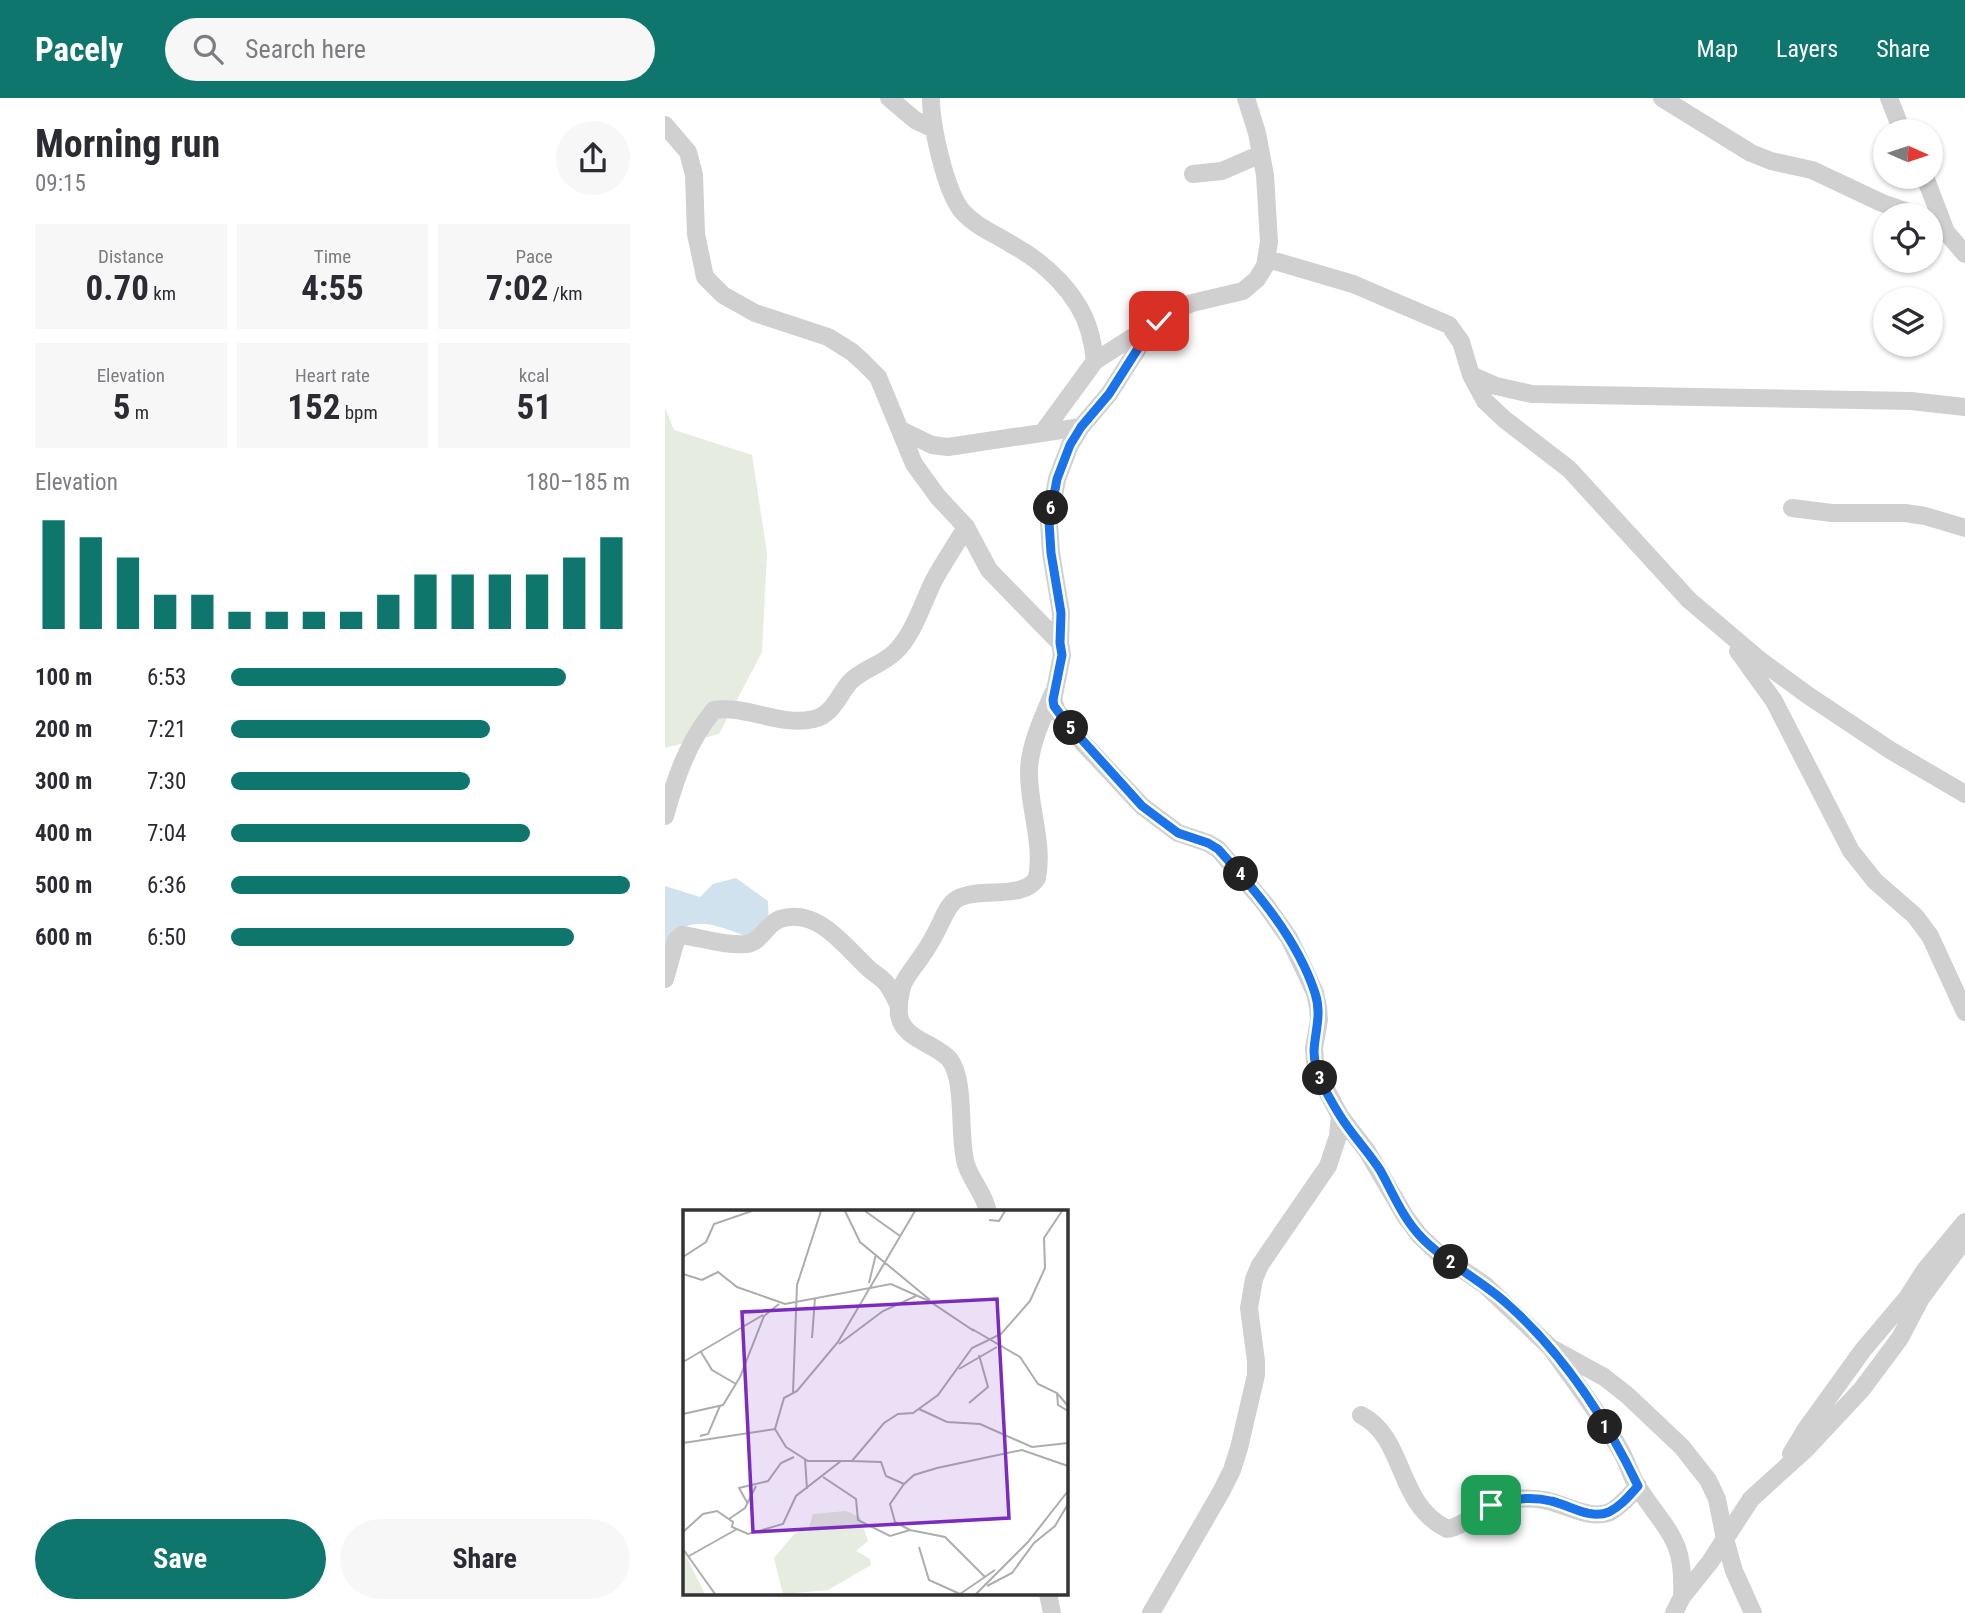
<!DOCTYPE html>
<html lang="en">
<head>
<meta charset="utf-8">
<style>
	:root { --surface:#fff; --page:#f7f7f7; --text:#2b2b33; --muted:#7c7c81; --accent:#0f766e }
	body { margin:0; font-family:"Roboto Condensed",sans-serif; background:var(--page); color:var(--text); height:100vh; display:flex; flex-direction:column; font-size:26px; white-space:nowrap }
	* { box-sizing:border-box; margin:0 }
	p { font-size:23px; color:var(--muted) }
	.icon { flex:none; width:38px; height:38px; fill:none; stroke:currentColor; stroke-width:2; stroke-linecap:round; stroke-linejoin:round }
	.map { position:relative; flex:1; overflow:hidden }
	.details { display:flex; flex-direction:column; background:var(--surface); width:665px }
	.details>* { flex:none }
	.needle { width:46px; rotate:93deg }
	.tools { position:absolute; left:1208px; top:21px; display:grid; gap:14px }
	.tools a { display:grid; place-items:center; width:70px; height:70px; border-radius:50%; background:var(--surface); box-shadow:0 2px 5px #0004; font-size:35px }
	.pin { position:absolute; display:grid; place-items:center; width:60px; height:60px; color:#fff; margin:-30px; border-radius:14px; box-shadow:0 4px 10px #0006 }
	.km { position:absolute; width:35px; height:35px; margin:-18px; border-radius:50%; background:#222; color:#fff; font-size:19px; line-height:35px; text-align:center }
	.round { display:grid; place-items:center; flex:none; width:74px; height:74px; border-radius:37px; background:var(--page) }
	.head { display:flex; align-items:center; justify-content:space-between; height:119px; padding:0 35px }
	h1 { font-size:38px; font-weight:700; line-height:52px }
	.stats { display:grid; grid-template-columns:repeat(3,1fr); gap:10px; height:119px; padding:7px 35px }
	.stats div { display:grid; align-content:center; border-radius:0px; background:var(--page); text-align:center }
	.stats b { font-size:35px; font-weight:700 }
	.stats small { font-size:19px; font-weight:400 }
	.stats p { font-size:19px }
	.chart { height:196px; padding:14px 35px }
	.chart p { display:flex; justify-content:space-between }
	.chart svg { width:100%; height:126px; margin-top:7px; stroke:var(--accent); stroke-width:6 }
	.action { display:flex; gap:14px; margin-top:auto; padding:14px 35px }
	.action a { flex:1; height:80px; border-radius:42px; background:var(--accent); color:#fff; font-size:28px; font-weight:700; line-height:80px; text-align:center }
	.action a+a { background:var(--page); color:var(--text) }
	ul { padding:0 35px; list-style:none; font-size:23px }
	li { display:grid; grid-template-columns:112px 84px 1fr; align-items:center; height:52px }
	li i { height:18px; border-radius:9px; background:var(--accent) }
	header { display:flex; align-items:center; gap:42px; box-sizing:border-box; height:98px; padding:0 35px; background:var(--accent); color:#fff }
	header strong { font-size:33px }
	nav { display:flex; gap:38px; margin-inline-start:auto; font-size:24px }
	.search { width:490px; height:63px; background:var(--page); display:flex; align-items:center; gap:18px; box-sizing:border-box; padding:0 24px; border-radius:38px; color:var(--muted); font-size:26px }
	main { display:flex; flex:1; min-height:0 }
	.map>svg:first-child { display:block }
</style>
</head>
<body>
<header>
<strong>Pacely</strong>
<div class="search"><svg class="icon" aria-label="search" viewBox="0 0 24 24"><circle cx="10" cy="10" r="6"/><path d="M15 15l6 6"/></svg>Search here</div>
<nav><a>Map</a><a>Layers</a><a>Share</a></nav>
</header>
<main>
<section class="details">
<div class="head"><div><h1>Morning run</h1><p>09:15</p></div><a class="round"><svg class="icon" aria-label="share" viewBox="0 0 24 24"><path d="M12 15V3M7 8l5-5 5 5M5 13v7h14v-7"/></svg></a></div>
<div class="stats">
<div><p>Distance</p><b>0.70<small> km</small></b></div>
<div><p>Time</p><b>4:55</b></div>
<div><p>Pace</p><b>7:02<small> /km</small></b></div>
</div>
<div class="stats">
<div><p>Elevation</p><b>5<small> m</small></b></div>
<div><p>Heart rate</p><b>152<small> bpm</small></b></div>
<div><p>kcal</p><b>51</b></div>
</div>
<div class="chart"><p><span>Elevation</span>180–185 m</p>
<svg viewBox="0 0 160 44" preserveAspectRatio="none"><path d="M5 44V6M15 44V12M25 44V19M35 44V32M45 44V32M55 44V38M65 44V38M75 44V38M85 44V38M95 44V32M105 44V25M115 44V25M125 44V25M135 44V25M145 44V19M155 44V12"/></svg>
</div>
<ul>
<li><b>100 m</b>6:53<i style="width:84%"></i></li>
<li><b>200 m</b>7:21<i style="width:65%"></i></li>
<li><b>300 m</b>7:30<i style="width:60%"></i></li>
<li><b>400 m</b>7:04<i style="width:75%"></i></li>
<li><b>500 m</b>6:36<i style="width:100%"></i></li>
<li><b>600 m</b>6:50<i style="width:86%"></i></li>
</ul>
<div class="action"><a>Save</a><a>Share</a></div>
</section>
<div class="map">
<svg width="1300" height="1515" viewBox="0 0 1300 1515">
	<rect width="100%" height="100%" fill="#fff"/>
	<!-- green -->
	<path fill="#e6ecdf" d="M 0,310 L 9,332 L 87,357 L 102,455 L 97,554 L 54,636 L 0,650 Z"/>
	<!-- water -->
	<path fill="#cfe2ee" d="M 71,780 L 103,803 L 104,827 L 84,839 C 52,828 23,812 0,848 L 0,788 L 35,799 L 48,786 Z"/>
	<g fill="none" stroke-linecap="round" stroke-linejoin="round">
		<!-- minor -->
		<path stroke="#d0d0d0" stroke-width="18" d="M 224,0 L 250,22 L 269,31
			M 266,0 C 266,27 280,92 297,113 C 310,128 330,136 346,146 C 379,164 413,195 424,232 C 427,242 429,253 430,263
			M 581,0 L 592,35 L 600,77 L 604,144 L 600,168 L 592,181 L 578,193 L 527,205 L 506,213 L 494,223 L 479,241 L 444,296 L 416,329 L 405,347 L 392,381 L 384,424 L 386,455 L 396,515 L 395,545 L 397,557 L 388,602 L 392,613 L 418,645 L 477,708 L 513,735 L 543,745 L 553,751 L 600,806 L 624,840 L 640,873 L 650,895 L 653,909 L 654,922 L 649,950 L 650,963 L 655,980 L 675,1018 L 702,1053 L 740,1118 L 754,1137 L 773,1155 L 820,1187 L 886,1250 L 939,1279 L 962,1297 L 1017,1349 L 1043,1382 L 1052,1401 L 1060,1441 L 1069,1473 L 1088,1515
			M 997,0 L 1086,55 L 1106,63 L 1147,72 L 1217,105 L 1252,117
			M 1224,0 L 1237,33
			M 0,27 L 23,54 L 29,77 L 31,136 L 40,179 L 58,197 L 90,215 L 163,239 L 187,254 L 198,264 L 213,279 L 249,366 L 273,399 L 301,429 L 324,472 L 395,545
			M 528,76 L 557,73 L 596,56
			M 1260,79 L 1281,134
			M 1271,127 L 1281,134 L 1300,156
			M 603,161 L 688,186 L 784,227 L 796,244 L 806,277 L 820,303 L 839,321 L 904,371 L 1024,502 L 1096,563 L 1144,598 L 1225,652 L 1300,696
			M 806,277 L 831,288 L 867,296 L 1246,303 L 1300,309
			M 236,332 L 267,347 L 283,349 L 416,329
			M 378,334 L 430,263 L 485,228
			M 1127,410 L 1167,415 L 1240,415 L 1260,418 L 1300,430
			M 1073,553 L 1109,603 L 1186,753 L 1210,783 L 1250,818 L 1265,838 L 1300,914
			M 0,718 C 11,679 23,643 49,612 C 83,607 115,629 149,621 C 168,617 174,596 185,584 C 197,571 217,567 230,554 C 248,537 257,507 268,484 C 278,465 290,448 301,429
			M 0,881 L 11,842 L 17,837 C 37,840 60,848 81,846 C 96,845 101,826 115,821 C 151,809 178,846 200,867 C 206,874 215,878 221,885 C 226,891 230,900 234,908
			M 323,1114 C 320,1096 306,1083 301,1066 C 293,1040 301,983 285,962 C 271,945 238,942 234,917 C 233,908 235,894 238,886 C 242,877 250,868 256,859 C 264,848 271,835 277,822 C 281,814 284,806 292,801 C 315,788 358,803 372,780 C 379,744 363,708 364,672 C 365,646 378,619 388,595
			M 888,1253 C 912,1287 937,1319 957,1355 C 963,1366 966,1379 973,1389 C 1002,1435 1020,1439 1017,1499
			M 696,1317 C 742,1341 730,1405 782,1431 C 804,1427 817,1408 839,1403 C 852,1399 874,1400 887,1404 C 905,1409 927,1422 945,1414 C 956,1408 964,1398 973,1388
			M 1126,1356 L 1141,1331 L 1198,1252 L 1242,1200 L 1260,1172 L 1300,1124
			M 383,1496 L 387,1515
			M 486,1515 L 556,1394 L 567,1372 L 574,1350 L 591,1277 L 591,1263 L 584,1210 L 589,1181 L 595,1167 L 663,1068 L 673,1038 L 675,1018
			M 1009,1515 L 1017,1499 L 1045,1464 L 1086,1401 L 1141,1351 L 1197,1291 L 1235,1240 L 1256,1200 L 1300,1141"/>
	</g>
	<g fill="none" stroke-linecap="round" stroke-linejoin="round">
		<!-- route casing -->
		<g stroke="#fff" stroke-width="14">
			<path id="route" d="M 494,223 L 479,241 L 444,296 L 416,329 L 405,347 L 392,381 L 384,424 L 386,455 L 396,515 L 395,545 L 397,557 L 388,602 L 389,608 L 400,623 L 477,708 L 513,735 L 543,745 L 553,751 C 591,793 632,840 650,895 C 657,916 650,933 649,953 C 649,975 663,998 674,1016 C 686,1036 703,1053 715,1072 C 728,1095 738,1121 757,1140 C 781,1165 814,1181 840,1204 C 897,1254 941,1321 973,1388 C 964,1398 956,1408 944,1414 C 925,1422 904,1407 886,1403 C 867,1398 845,1401 826,1407"/>
		</g>
		<!-- route -->
		<use href="#route" stroke="#1a73e8" stroke-width="9"/>
	</g>
	<!-- overview -->
	<g transform="translate(18 1112)">
		<rect width="385" height="385" fill="#fff"/>
		<path d="M 163,301 L 177,307 L 185,331 L 173,341 L 187,349 L 188,355 L 145,380 L 100,384 L 91,348 L 111,324 L 126,317 L 130,304 ZM 0,340 L 22,384 L 0,384 Z" fill="#e6ecdf"/>
		<path fill="none" stroke="#adadad" stroke-width="2" d="M 162,1 L 177,32 L 247,90M 182,1 L 217,26M 306,10 L 316,11 L 322,1M 0,47 L 23,32 L 31,14 L 69,1M 0,64 L 19,70 L 35,62 L 54,77 L 102,94 L 208,74 L 246,91 L 291,121M 186,73 L 193,44M 289,119 L 337,147 L 355,174 L 374,183 L 385,196M 129,128 L 132,88M 156,134 L 200,101 L 233,86M 18,142 L 29,160 L 53,174M 0,152 L 80,105M 276,159 L 314,137M 110,183 L 114,75 L 138,1M 374,183 L 375,195 L 385,201M 286,193 L 305,177 L 296,145M 236,199 L 264,212 L 297,214 L 349,237 L 385,233M 0,204 L 40,195 L 57,167 L 81,106 L 96,94M 92,219 L 101,188 L 114,181 L 155,132 L 232,1M 17,226 L 25,224 L 37,196M 0,233 L 92,219 L 103,237 L 125,251 L 169,251 L 201,213 L 215,204 L 230,203 L 255,185 L 289,138 L 318,124 L 347,91 L 362,58 L 361,28 L 379,1M 122,249 L 124,279M 168,251 L 198,252 L 203,266 L 221,274 L 231,265 L 254,258 L 339,240 L 385,256M 140,267 L 173,289 L 175,310 L 207,326 L 227,320 L 262,327 L 302,367M 221,274 L 207,294 L 212,312 L 227,320M 65,294 L 56,278 L 85,271 L 98,253 L 111,247M 46,309 L 62,298 L 73,276M 0,322 L 20,304 L 34,301 L 50,312 L 49,317 L 65,324 L 100,314 L 113,286 L 158,251M 236,337 L 246,370 L 277,384M 0,339 L 32,384M 6,346 L 54,319M 304,376 L 329,363 L 351,333 L 372,316 L 385,294M 277,384 L 312,360M 293,384 L 345,332 L 385,281"/>
		<path fill="#7b2cbf" fill-opacity="0.15" stroke="#7b2cbf" stroke-width="3.5" d="M 314,89 L 326,308 L 70,322 L 59,102 Z"/>
		<rect width="385" height="385" fill="none" stroke="#333" stroke-width="3.5"/>
	</g>
</svg>
<div class="tools">
<a><svg class="needle" viewBox="-14 -14 28 28"><path d="M0-13l5 13h-10z" fill="#e53935"/><path d="M0 13l5-13h-10z" fill="#7c7c81"/></svg></a>
<a><svg class="icon" aria-label="locate" viewBox="0 0 24 24"><circle cx="12" cy="12" r="6"/><path d="M12 2v4M12 18v4M2 12h4M18 12h4"/></svg></a>
<a><svg class="icon" aria-label="layers" viewBox="0 0 24 24"><path d="M12 4l9 5-9 5-9-5zM3 14l9 5 9-5"/></svg></a>
</div>
<div class="pin" style="left:826px;top:1407px;background:#1e9e55"><svg class="icon" aria-label="arrive" viewBox="0 0 24 24"><path d="M6 21V4h12l-3 4 3 4H6"/></svg></div>
<div class="pin" style="left:494px;top:223px;background:#d93025"><svg class="icon" aria-label="check" viewBox="0 0 24 24"><path d="M5 12l5 5 9-10"/></svg></div>
<b class="km" style="left:940px;top:1329px">1</b>
<b class="km" style="left:786px;top:1164px">2</b>
<b class="km" style="left:655px;top:980px">3</b>
<b class="km" style="left:576px;top:776px">4</b>
<b class="km" style="left:406px;top:630px">5</b>
<b class="km" style="left:386px;top:410px">6</b>
</div>
</main>
</body>
</html>
